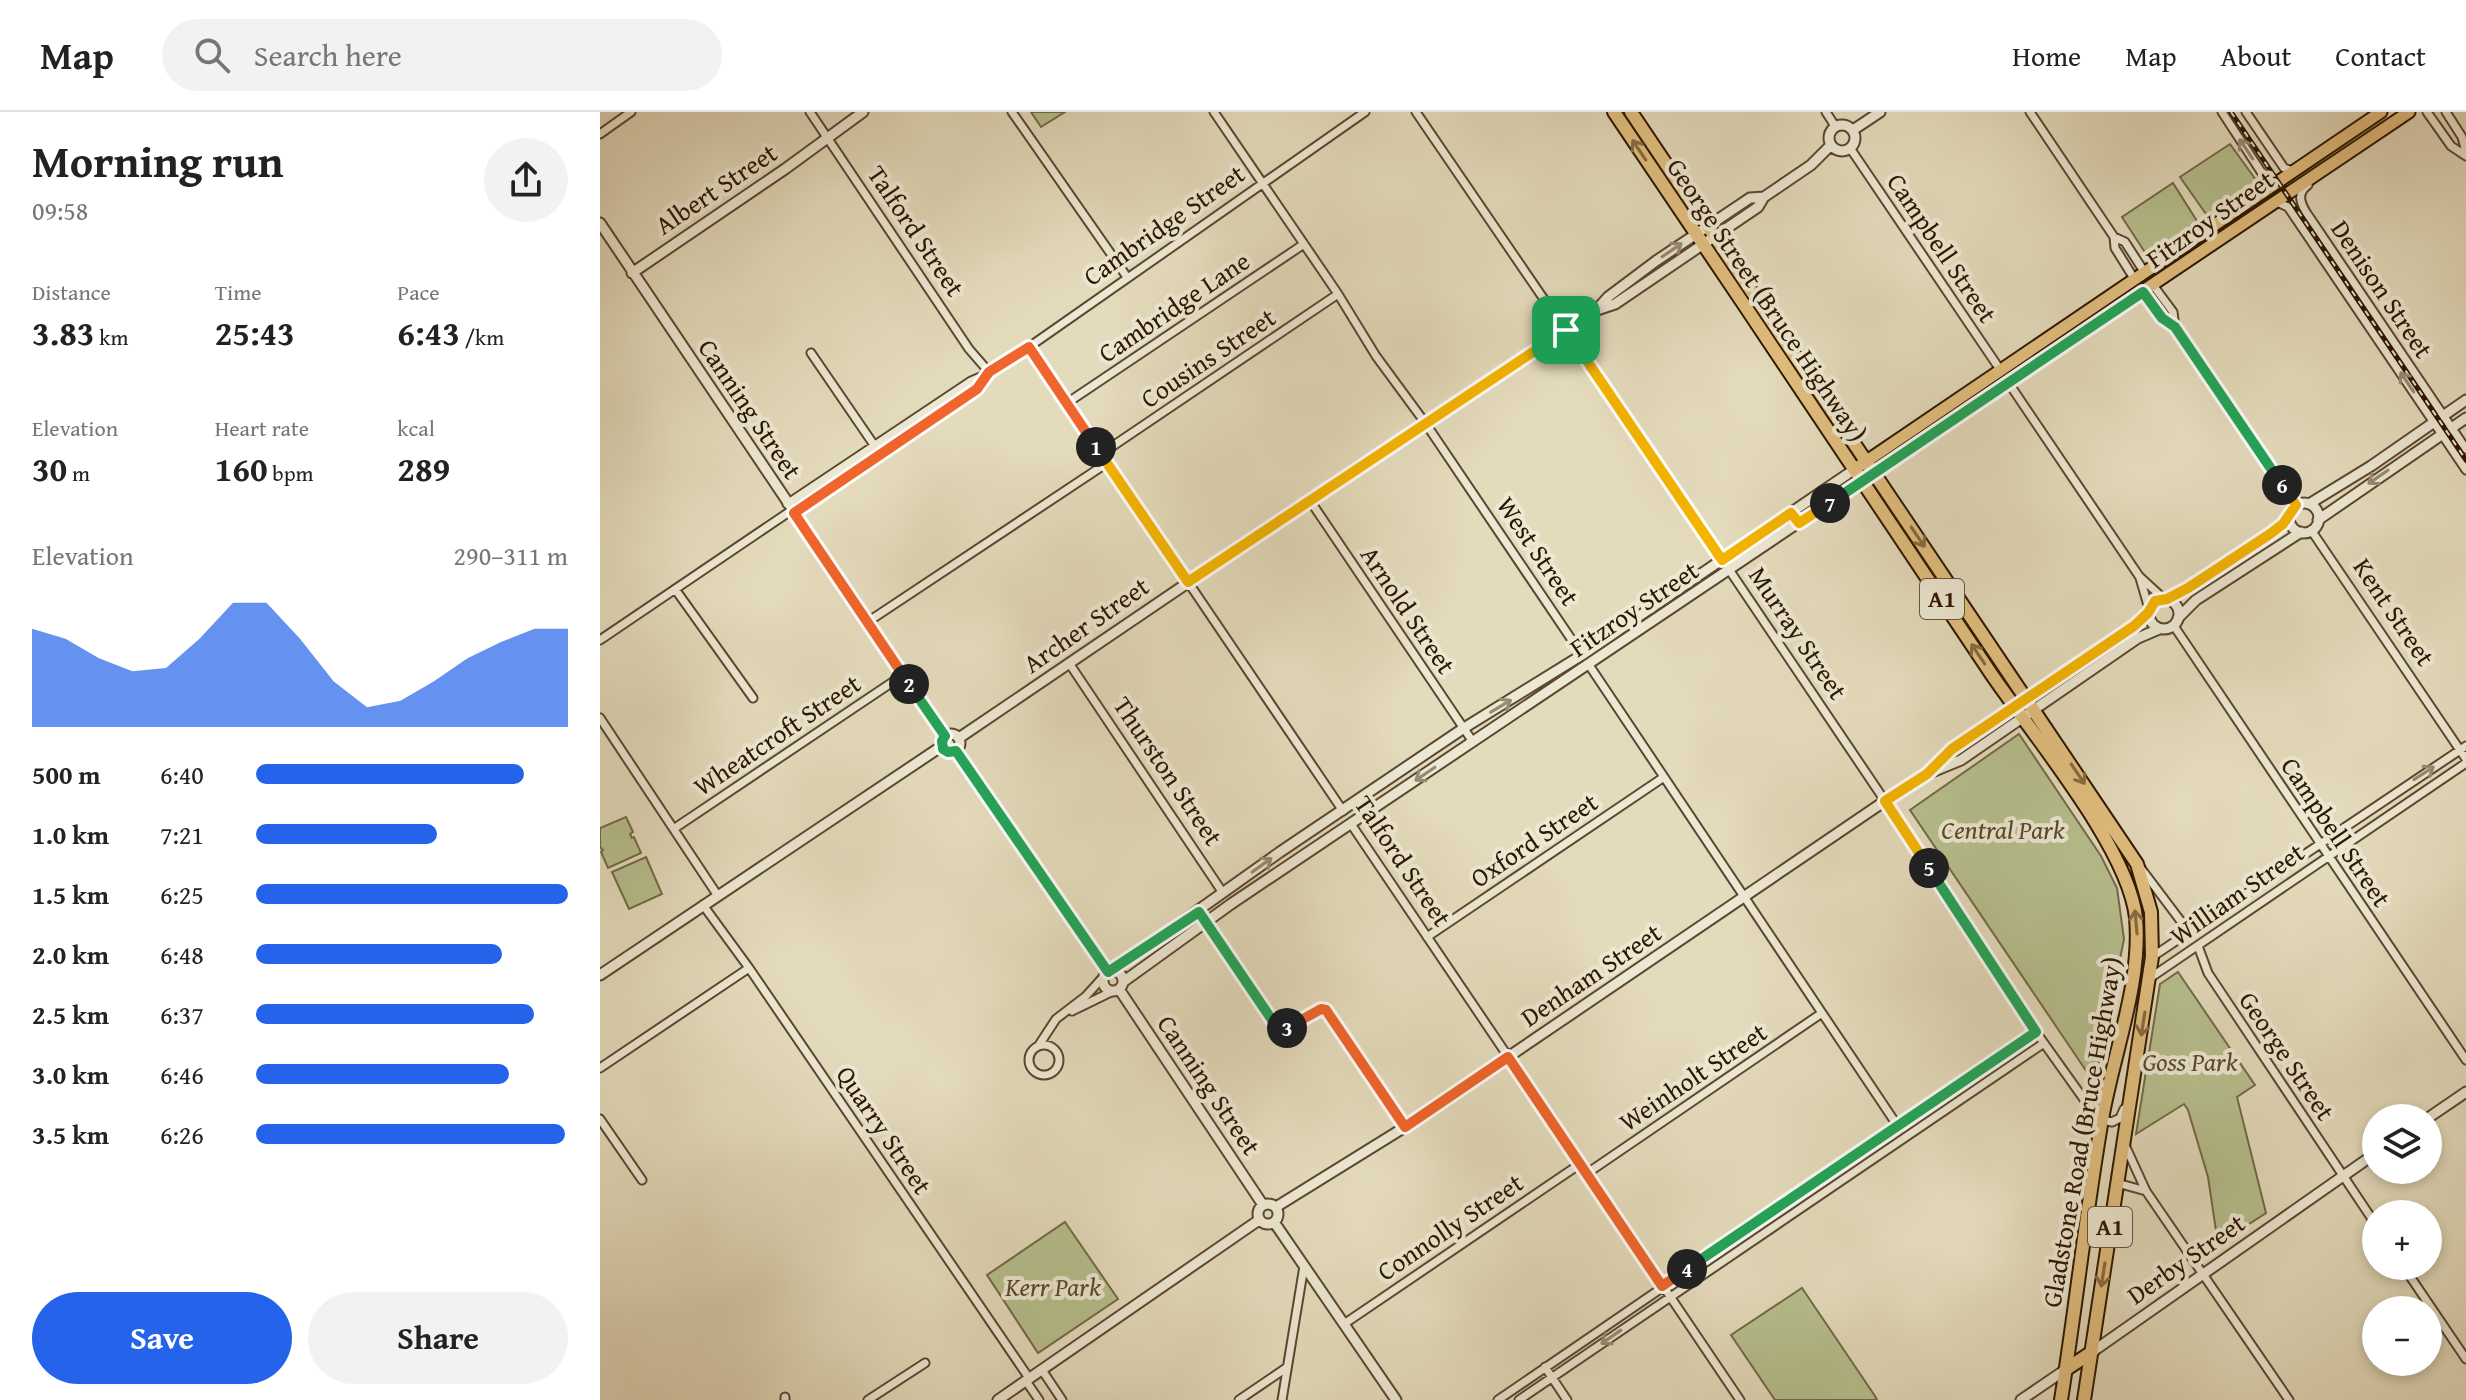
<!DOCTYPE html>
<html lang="en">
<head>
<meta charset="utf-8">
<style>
	:root { --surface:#fff; --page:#f2f2f2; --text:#222; --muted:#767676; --line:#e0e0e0; --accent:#2563eb }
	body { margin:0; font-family:"Gentium Book Plus",serif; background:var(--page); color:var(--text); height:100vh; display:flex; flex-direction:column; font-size:30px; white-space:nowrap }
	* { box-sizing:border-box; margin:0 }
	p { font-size:26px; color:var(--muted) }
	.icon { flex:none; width:44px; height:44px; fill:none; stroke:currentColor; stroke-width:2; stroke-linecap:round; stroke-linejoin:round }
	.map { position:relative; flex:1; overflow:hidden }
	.sheet { display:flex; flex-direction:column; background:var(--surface); width:600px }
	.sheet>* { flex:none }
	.controls { position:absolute; left:1762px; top:992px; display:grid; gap:16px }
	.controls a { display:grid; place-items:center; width:80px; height:80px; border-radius:50%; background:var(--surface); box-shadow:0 4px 12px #0003; font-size:40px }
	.pin { position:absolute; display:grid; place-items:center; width:68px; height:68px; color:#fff; margin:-34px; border-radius:16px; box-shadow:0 4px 12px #0006 }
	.km { position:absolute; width:40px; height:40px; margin:-20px; border-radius:50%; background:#222; color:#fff; font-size:22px; line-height:40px; text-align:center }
	.round { display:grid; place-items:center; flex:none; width:84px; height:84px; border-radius:42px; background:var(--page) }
	.headline { display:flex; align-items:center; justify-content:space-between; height:136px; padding:0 32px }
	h1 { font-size:44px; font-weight:600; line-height:60px }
	.stats { display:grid; grid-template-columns:repeat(3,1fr); gap:12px; height:136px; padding:8px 32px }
	.stats div { display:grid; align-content:center }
	.stats b { font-size:34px; font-weight:600 }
	.stats small { font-size:22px; font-weight:400 }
	.stats p { font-size:22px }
	.chart { height:224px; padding:16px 32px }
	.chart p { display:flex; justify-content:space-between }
	.chart svg { width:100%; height:144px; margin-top:8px; fill:var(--accent); opacity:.7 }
	.button { display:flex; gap:16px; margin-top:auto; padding:16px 32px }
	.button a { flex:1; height:92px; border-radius:48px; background:var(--accent); color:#fff; font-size:32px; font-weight:600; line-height:92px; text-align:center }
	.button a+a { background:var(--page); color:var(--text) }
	ul { padding:0 32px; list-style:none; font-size:26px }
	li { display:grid; grid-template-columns:128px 96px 1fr; align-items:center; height:60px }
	li i { height:20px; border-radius:10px; background:var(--accent) }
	header { display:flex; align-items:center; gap:48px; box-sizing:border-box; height:112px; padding:0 40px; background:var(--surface); border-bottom:2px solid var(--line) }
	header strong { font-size:38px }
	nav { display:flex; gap:44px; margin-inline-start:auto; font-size:28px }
	.search { width:560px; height:72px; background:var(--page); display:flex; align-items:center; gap:20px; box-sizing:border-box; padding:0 28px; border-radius:44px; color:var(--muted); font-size:30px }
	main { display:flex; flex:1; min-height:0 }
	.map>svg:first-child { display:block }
</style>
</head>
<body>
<header>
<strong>Map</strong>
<div class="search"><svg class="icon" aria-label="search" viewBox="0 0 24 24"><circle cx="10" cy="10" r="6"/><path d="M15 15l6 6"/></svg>Search here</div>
<nav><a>Home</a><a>Map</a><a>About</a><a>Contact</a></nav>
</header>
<main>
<section class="sheet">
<div class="headline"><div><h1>Morning run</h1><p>09:58</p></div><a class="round"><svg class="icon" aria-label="share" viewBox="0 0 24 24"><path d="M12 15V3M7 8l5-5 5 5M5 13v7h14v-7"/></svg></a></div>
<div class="stats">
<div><p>Distance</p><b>3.83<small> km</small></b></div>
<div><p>Time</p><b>25:43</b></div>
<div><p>Pace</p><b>6:43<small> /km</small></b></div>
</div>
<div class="stats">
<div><p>Elevation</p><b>30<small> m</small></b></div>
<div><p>Heart rate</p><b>160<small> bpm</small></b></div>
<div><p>kcal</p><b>289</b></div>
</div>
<div class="chart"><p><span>Elevation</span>290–311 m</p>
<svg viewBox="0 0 160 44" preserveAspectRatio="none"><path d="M0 44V14L10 17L20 23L30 27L40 26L50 17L60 6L70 6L80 17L90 30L100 38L110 36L120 30L130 23L140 18L150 14L160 14V44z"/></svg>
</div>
<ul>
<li><b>500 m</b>6:40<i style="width:86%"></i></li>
<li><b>1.0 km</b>7:21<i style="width:58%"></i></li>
<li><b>1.5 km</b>6:25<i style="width:100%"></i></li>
<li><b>2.0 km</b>6:48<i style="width:79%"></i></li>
<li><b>2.5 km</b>6:37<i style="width:89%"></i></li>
<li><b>3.0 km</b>6:46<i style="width:81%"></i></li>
<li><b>3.5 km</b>6:26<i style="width:99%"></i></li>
</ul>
<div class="button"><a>Save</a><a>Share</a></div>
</section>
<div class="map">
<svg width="1866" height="1288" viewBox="0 0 1866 1288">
	<rect width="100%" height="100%" fill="#e4dbbc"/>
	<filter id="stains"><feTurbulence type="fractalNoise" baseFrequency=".0025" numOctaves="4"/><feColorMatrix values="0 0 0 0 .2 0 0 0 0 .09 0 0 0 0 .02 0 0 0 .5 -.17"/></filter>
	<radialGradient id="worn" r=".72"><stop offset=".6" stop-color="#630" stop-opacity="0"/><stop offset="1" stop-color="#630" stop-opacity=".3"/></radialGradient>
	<!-- green -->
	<path fill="#b7bf8e" stroke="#726a47" stroke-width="2" d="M 431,0 L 465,0 L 441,15 Z
		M 1630,32 L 1656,68 L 1653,74 L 1612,101 L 1606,102 L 1580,65 Z
		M 1573,71 L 1597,109 L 1552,141 L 1546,142 L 1522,105 Z
		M 1419,622 L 1501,744 L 1517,776 L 1524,827 L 1495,972 L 1310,698 Z
		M 26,705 L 33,720 L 30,722 L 32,726 L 34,725 L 41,741 L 8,756 L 1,740 L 3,738 L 0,735 L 0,716 Z
		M 46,745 L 62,782 L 29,797 L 12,760 Z
		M 1578,860 L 1655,973 L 1637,985 L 1666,1101 L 1618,1132 L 1608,1065 L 1588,998 L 1584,992 L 1536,1022 L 1560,872 Z
		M 465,1110 L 518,1187 L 438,1241 L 387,1163 Z
		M 1202,1176 L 1275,1284 L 1277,1288 L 1175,1288 L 1131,1223 Z"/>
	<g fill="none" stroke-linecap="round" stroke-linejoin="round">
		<!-- minor casing -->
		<g stroke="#5a472f" stroke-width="11">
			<path id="minor" d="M 210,0 L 369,237 L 389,260
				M 412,0 L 527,165
				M 614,0 L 738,182 L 776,244 L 826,312 L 982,543
				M 816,0 L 1122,448
				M 1226,0 L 1235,14
				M 1430,0 L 1514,125 L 1515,136 L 1535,168
				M 1622,0 L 1671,75
				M 1646,0 L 1684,56 L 1693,59
				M 1827,0 L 1851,34 L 1866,44
				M 1846,0 L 1862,25 L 1866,40
				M 0,22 L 31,0
				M 1250,36 L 1401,259
				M 1708,73 C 1697,81 1700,90 1706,100 L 1866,337
				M 1675,89 L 1688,95 L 1866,358
				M 1514,125 L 1525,130 L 1545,161
				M 1553,173 L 1573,200 L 1575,215 L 1696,393
				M 1543,180 L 1562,206 L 1575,215
				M 429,235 L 743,699
				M 211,241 L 274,333
				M 1408,270 L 1539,464 L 1564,487
				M 467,291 L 704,132
				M 501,342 L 738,182
				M 709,387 L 873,630
				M 187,392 L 371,269 L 385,263
				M 194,401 L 377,277 L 389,260 L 429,235 L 765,0
				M 1711,418 L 1866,647
				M 1130,459 L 1285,689 L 1436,920 L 1493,1000 L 1502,1008 L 1512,1010 L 1520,1006 L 1524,997
				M 1540,466 L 1549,497
				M 75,477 L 153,586
				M 269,509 L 507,351
				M 1574,514 L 1866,948
				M 0,528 L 192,398
				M 469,551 L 623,781
				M 989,553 L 1299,1016
				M 0,606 L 118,784
				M 751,712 L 1140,1288
				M 75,716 L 303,563
				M 1540,755 L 1589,820
				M 103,793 L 149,856 L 429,1266
				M 606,810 L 672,908 C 687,923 704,907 721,897 L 726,898 L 805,1015
				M 827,825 L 1064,665
				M 1598,834 L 1608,861 L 1776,1113
				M 1552,845 L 1866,634
				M 1550,866 L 1866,651
				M 472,899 L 513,879
				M429 948a15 15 0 1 1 30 0a15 15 0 1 1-30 0Z
				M 439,933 L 456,907 L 486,884 L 505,863
				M 0,956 L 149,856
				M 0,1007 L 42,1068
				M 1524,1031 L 1546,1079
				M 986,1062 L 1222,901
				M 1517,1071 L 1546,1079 L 1689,1288
				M 1803,1154 L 1866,1247
				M 744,1212 L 980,1052
				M 945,1255 L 967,1288
				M 442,1258 L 462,1288
				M 426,1269 L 439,1288
				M 185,1288 L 185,1285
				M 268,1288 L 325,1251
				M 639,1288 L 686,1256
				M 682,1288 L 704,1154
				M 898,1288 L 1436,920
				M 919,1288 L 1444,931"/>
		</g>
		<!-- tertiary casing -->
		<g stroke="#5a472f" stroke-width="13">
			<path id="tertiary" d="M1229 26a13 13 0 1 1 26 0a13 13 0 1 1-26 0Z
				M 1253,18 L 1280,0
				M 0,111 L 345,624
				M 32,161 L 185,57 L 263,0
				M 999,195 L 1008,185 L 1056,149 L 1150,86 L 1164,85
				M1689 406a15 15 0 1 1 30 0a15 15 0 1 1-30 0Z
				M 1709,392 L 1771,354 L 1866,288
				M 1718,408 L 1866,306
				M1549 502a15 15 0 1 1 30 0a15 15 0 1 1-30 0Z
				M 1567,487 L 1597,471 L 1670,422 L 1689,405
				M 1578,506 L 1596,488 L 1701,420
				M342 631a9 9 0 1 1 18 0a9 9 0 1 1-18 0Z
				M 359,626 L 760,354 L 997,198 L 1015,192 L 1158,95 L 1164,85 L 1211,53 L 1231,33
				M 356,639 L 508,860
				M 1332,657 L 1352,637 L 1529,517 L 1548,501
				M 514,858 L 680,740 L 864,616 L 982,543 L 1255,357
				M503 869a10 10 0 1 1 20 0a10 10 0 1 1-20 0Z
				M 0,863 L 342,634
				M 523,870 L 631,792 L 1262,368
				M 519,877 L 663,1093
				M 1828,1006 L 1866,980
				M658 1102a10 10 0 1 1 20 0a10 10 0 1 1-20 0Z
				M 676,1095 L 805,1015 L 1285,689 L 1327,662 L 1361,648 L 1538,526 L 1559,517
				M 674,1110 L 796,1288
				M 1492,1240 L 1776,1041
				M 398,1288 L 659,1108
				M 1421,1288 L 1465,1258"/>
		</g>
		<!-- primary casing -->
		<g stroke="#2c1600" stroke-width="15">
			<path id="primary" d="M 1255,357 L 1781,0
				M 1262,368 L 1809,0"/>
		</g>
		<!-- trunk casing -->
		<g stroke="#2c1600" stroke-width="16">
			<path id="trunk" d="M 1014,0 C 1141,187 1266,375 1392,563 C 1433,623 1529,737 1536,806 C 1542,870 1513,943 1502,1007 C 1486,1100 1476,1194 1461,1288
				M 1031,0 L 1537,752 L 1551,800 L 1552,845 L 1484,1288
				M 1465,1258 L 1492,1240"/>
		</g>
		<!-- minor -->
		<use href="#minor" stroke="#ede8d3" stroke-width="7"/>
		<!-- tertiary -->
		<use href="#tertiary" stroke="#ede8d3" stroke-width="9"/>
		<!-- primary -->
		<use href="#primary" stroke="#e2be7e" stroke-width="11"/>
		<!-- trunk -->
		<use href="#trunk" stroke="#e2be7e" stroke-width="12"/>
		<!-- rail casing -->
		<g stroke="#2c1600" stroke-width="5">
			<path id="rail" d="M 1631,0 L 1866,348"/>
		</g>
		<!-- rail -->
		<use href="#rail" stroke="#ede8d3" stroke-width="2" stroke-dasharray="6" stroke-linecap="butt"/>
	</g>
	<!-- one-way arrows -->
	<defs><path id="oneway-shaft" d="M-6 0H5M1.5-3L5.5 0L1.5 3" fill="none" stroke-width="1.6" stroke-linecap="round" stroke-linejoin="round" transform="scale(2)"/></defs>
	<g stroke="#968a74">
		<use href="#oneway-shaft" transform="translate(1646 37) rotate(-124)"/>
		<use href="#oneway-shaft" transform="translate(1072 138) rotate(-34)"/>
		<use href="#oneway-shaft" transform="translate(1807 270) rotate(-124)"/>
		<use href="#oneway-shaft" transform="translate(1778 365) rotate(146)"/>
		<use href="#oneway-shaft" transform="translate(901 594) rotate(-31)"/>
		<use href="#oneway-shaft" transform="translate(1824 661) rotate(-33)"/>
		<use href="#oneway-shaft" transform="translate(825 662) rotate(146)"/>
		<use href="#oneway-shaft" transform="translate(662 753) rotate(-36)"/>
		<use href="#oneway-shaft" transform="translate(1011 1225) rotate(145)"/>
	</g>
	<g stroke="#876a3f">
		<use href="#oneway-shaft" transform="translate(1039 38) rotate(-124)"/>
		<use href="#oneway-shaft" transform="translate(1318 425) rotate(56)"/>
		<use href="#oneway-shaft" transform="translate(1378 542) rotate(-124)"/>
		<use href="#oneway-shaft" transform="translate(1478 662) rotate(56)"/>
		<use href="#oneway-shaft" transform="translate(1536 810) rotate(-95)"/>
		<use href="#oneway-shaft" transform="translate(1543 912) rotate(99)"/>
		<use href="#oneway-shaft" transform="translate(1503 1163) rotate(99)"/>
	</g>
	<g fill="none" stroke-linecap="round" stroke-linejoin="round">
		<!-- split-1 casing -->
		<g stroke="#fff" stroke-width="16">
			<path id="split-1" d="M 496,335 L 588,470 L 966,218"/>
		</g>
		<!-- split-2 casing -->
		<g stroke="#fff" stroke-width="16">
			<path id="split-2" d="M 309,572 L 194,401 L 377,277 L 389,260 L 429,235 L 496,335"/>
		</g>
		<!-- split-3 casing -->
		<g stroke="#fff" stroke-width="16">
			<path id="split-3" d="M 309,572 L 345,624 L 342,629 L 343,637 L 348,640 L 356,639 L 508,860 L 599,800 L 672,908 L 680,915 L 687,916"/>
		</g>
		<!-- split-4 casing -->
		<g stroke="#fff" stroke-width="16">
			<path id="split-4" d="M 687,916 L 721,897 L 726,898 L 805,1015 L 908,945 L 1062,1174 L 1087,1157"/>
		</g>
		<!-- split-5 casing -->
		<g stroke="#fff" stroke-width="16">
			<path id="split-5" d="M 1087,1157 L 1436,920 L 1329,756"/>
		</g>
		<!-- split-6 casing -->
		<g stroke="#fff" stroke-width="16">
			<path id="split-6" d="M 1329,756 L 1285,689 L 1327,662 L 1352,637 L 1534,514 L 1548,501 L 1555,489 L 1567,487 L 1588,476 L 1670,422 L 1683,412 L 1696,393 L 1682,373"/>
		</g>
		<!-- split-7 casing -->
		<g stroke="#fff" stroke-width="16">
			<path id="split-7" d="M 1230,391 L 1543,180 L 1562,206 L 1575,215 L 1682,373"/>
		</g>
		<!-- split-8 casing -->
		<g stroke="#fff" stroke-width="16">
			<path id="split-8" d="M 966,218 L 1122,448 L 1191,401 L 1199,411 L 1230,391"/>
		</g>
		<!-- split-1 -->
		<use href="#split-1" stroke="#f5b400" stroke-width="10"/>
		<!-- split-2 -->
		<use href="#split-2" stroke="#f0652b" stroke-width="10"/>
		<!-- split-3 -->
		<use href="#split-3" stroke="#22a559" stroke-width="10"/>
		<!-- split-4 -->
		<use href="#split-4" stroke="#f0652b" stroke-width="10"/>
		<!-- split-5 -->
		<use href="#split-5" stroke="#22a559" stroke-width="10"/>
		<!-- split-6 -->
		<use href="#split-6" stroke="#f5b400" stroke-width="10"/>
		<!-- split-7 -->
		<use href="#split-7" stroke="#22a559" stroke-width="10"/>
		<!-- split-8 -->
		<use href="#split-8" stroke="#f5b400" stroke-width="10"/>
	</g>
	<g text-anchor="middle" stroke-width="8" stroke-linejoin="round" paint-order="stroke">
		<!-- shield labels -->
		<g fill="#ede8d3" stroke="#66553f" stroke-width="2">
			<rect x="1320" y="467" width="44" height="40" rx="6"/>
			<rect x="1488" y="1095" width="44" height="40" rx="6"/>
		</g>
		<g font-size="24" font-weight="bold" fill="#2c1600">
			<text x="1342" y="495">A1</text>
			<text x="1510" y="1123">A1</text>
		</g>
		<!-- street labels -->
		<g font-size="26" fill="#2c1600" stroke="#ede8d3">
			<text transform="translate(116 77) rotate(-34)" y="9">Albert Street</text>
			<text transform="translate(1610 107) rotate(-35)" y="9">Fitzroy Street</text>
			<text transform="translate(564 113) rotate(-35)" y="9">Cambridge Street</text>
			<text transform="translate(316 119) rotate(56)" y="9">Talford Street</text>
			<text transform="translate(1342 136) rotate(56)" y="9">Campbell Street</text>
			<text transform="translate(1782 177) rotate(56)" y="9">Denison Street</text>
			<text transform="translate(1167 188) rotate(56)" y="9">George Street (Bruce Highway)</text>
			<text transform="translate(574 195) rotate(-34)" y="9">Cambridge Lane</text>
			<text transform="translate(608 246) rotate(-34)" y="9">Cousins Street</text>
			<text transform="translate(150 297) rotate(56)" y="9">Canning Street</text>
			<text transform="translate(938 439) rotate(56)" y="9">West Street</text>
			<text transform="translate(1034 497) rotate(-34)" y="9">Fitzroy Street</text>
			<text transform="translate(808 498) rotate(56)" y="9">Arnold Street</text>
			<text transform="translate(1794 500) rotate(56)" y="9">Kent Street</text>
			<text transform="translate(486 513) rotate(-35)" y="9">Archer Street</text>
			<text transform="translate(1198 521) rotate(56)" y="9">Murray Street</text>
			<text transform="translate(177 623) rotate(-34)" y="9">Wheatcroft Street</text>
			<text transform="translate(568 659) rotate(56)" y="9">Thurston Street</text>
			<text transform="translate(1736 720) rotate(56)" y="9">Campbell Street</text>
			<text transform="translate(934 728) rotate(-34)" y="9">Oxford Street</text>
			<text transform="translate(803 749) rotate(56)" y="9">Talford Street</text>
			<text transform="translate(1637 782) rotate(-35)" y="9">William Street</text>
			<text transform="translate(991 863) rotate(-34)" y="9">Denham Street</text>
			<text transform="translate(1687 944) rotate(56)" y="9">George Street</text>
			<text transform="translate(1093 965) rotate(-34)" y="9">Weinholt Street</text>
			<text transform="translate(609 973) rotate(56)" y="9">Canning Street</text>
			<text transform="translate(284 1018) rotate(56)" y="9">Quarry Street</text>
			<text transform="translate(1482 1020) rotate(-80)" y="9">Gladstone Road (Bruce Highway)</text>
			<text transform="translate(850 1115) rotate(-34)" y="9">Connolly Street</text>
			<text transform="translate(1586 1147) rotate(-35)" y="9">Derby Street</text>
		</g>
		<!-- park labels -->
		<g font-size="26" font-style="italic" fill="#56492b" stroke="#ede8d3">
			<text x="1403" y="727">Central Park</text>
			<text x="1590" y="959">Goss Park</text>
			<text x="453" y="1184">Kerr Park</text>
		</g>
	</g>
	<rect width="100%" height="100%" filter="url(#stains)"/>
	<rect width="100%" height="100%" fill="url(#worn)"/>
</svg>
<div class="controls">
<a><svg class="icon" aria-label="layers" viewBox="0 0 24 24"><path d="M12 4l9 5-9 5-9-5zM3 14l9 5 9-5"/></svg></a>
<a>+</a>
<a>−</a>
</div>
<div class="pin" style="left:966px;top:218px;background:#1e9e55"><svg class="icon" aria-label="arrive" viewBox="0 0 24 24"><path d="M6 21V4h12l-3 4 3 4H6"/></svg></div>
<b class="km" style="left:496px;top:335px">1</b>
<b class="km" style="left:309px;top:572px">2</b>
<b class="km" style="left:687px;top:916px">3</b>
<b class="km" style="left:1087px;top:1157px">4</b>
<b class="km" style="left:1329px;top:756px">5</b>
<b class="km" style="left:1682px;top:373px">6</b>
<b class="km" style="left:1230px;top:391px">7</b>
</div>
</main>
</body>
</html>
